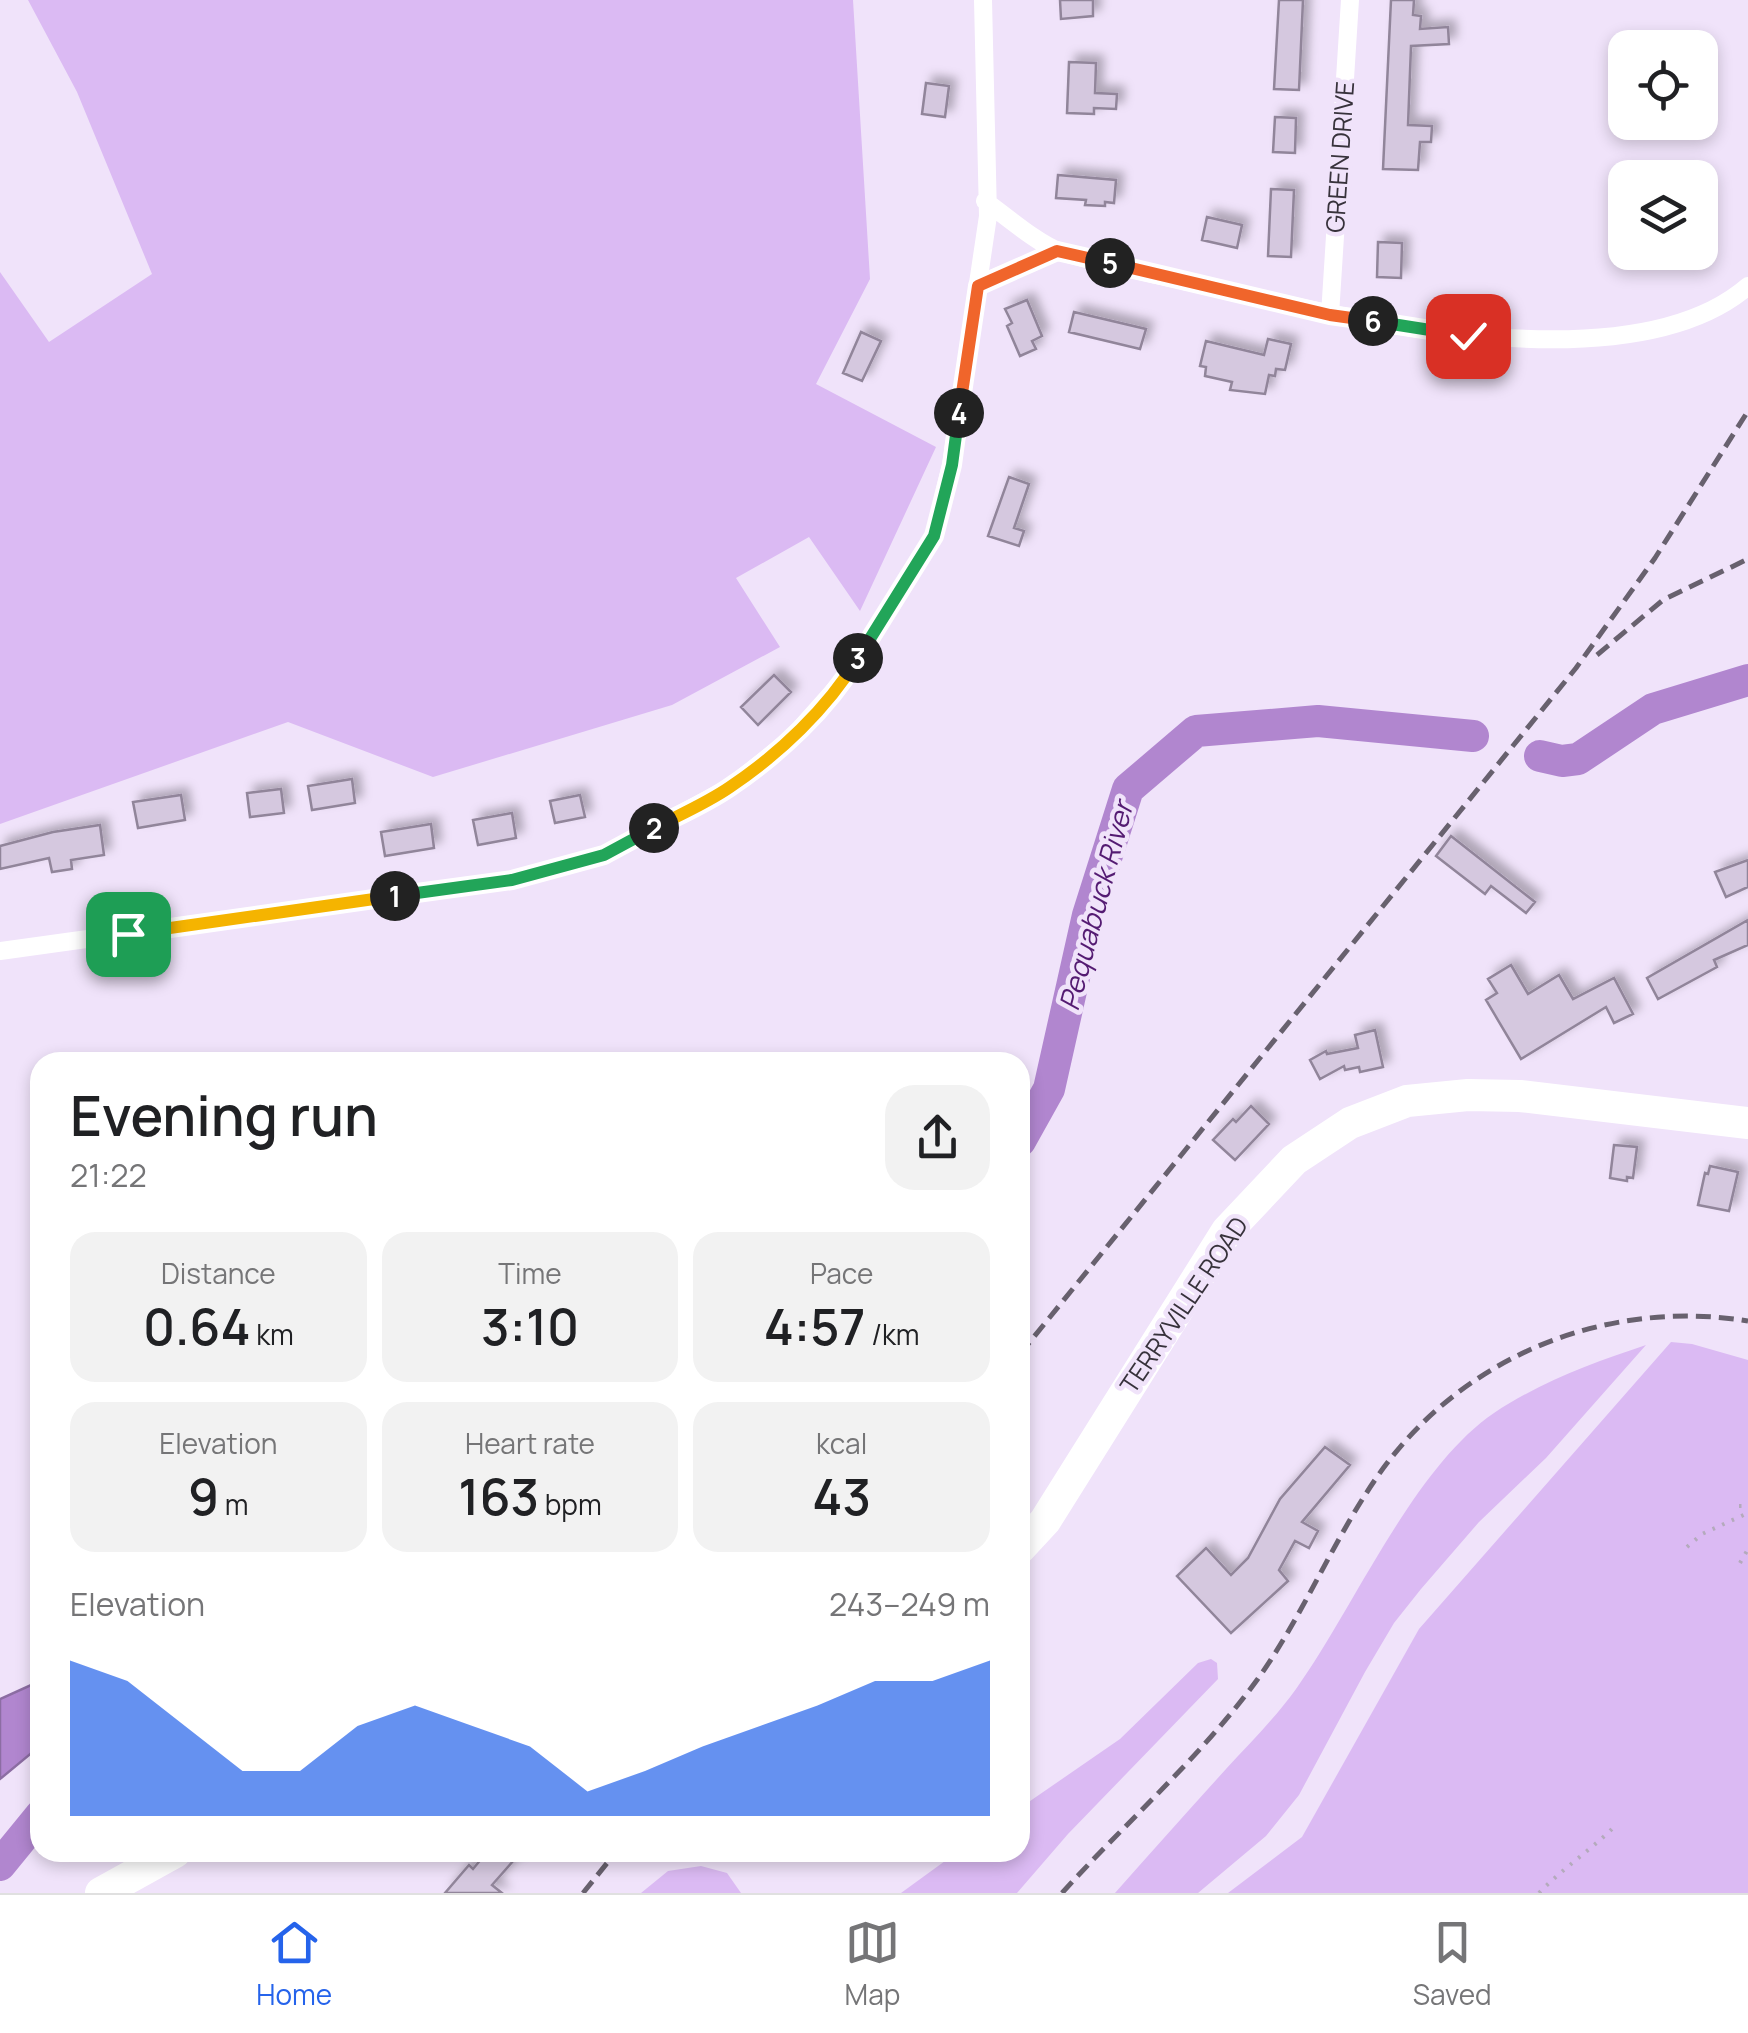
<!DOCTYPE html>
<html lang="en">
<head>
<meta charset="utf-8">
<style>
	:root { --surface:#fff; --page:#f2f2f2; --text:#202124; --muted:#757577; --line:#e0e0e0; --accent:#2563eb }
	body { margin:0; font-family:Manrope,sans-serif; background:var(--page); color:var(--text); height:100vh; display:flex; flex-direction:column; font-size:38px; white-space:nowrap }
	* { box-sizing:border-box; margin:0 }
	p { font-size:32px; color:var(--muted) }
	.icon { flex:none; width:55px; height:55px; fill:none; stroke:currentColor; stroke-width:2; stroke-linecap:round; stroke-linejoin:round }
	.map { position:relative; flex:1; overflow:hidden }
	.panel { position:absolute; left:30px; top:1052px; width:1000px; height:810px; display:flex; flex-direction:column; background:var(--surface); border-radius:30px; box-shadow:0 5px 15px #0003 }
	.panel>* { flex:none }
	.controls { position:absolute; left:1608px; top:30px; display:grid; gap:20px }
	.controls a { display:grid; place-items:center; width:110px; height:110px; border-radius:20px; background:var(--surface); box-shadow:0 5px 15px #0003; font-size:50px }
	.pin { position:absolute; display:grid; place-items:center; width:85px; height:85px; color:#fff; margin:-42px; border-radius:20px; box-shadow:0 5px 15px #0006 }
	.km { position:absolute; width:50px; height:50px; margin:-25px; border-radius:50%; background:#222; color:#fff; font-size:28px; line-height:50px; text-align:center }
	.round { display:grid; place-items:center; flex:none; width:105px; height:105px; border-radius:30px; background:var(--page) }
	.summary { display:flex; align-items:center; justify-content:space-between; height:170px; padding:0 40px }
	h1 { font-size:55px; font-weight:600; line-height:75px }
	.stats { display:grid; grid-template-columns:repeat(3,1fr); gap:15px; height:170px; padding:10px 40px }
	.stats div { display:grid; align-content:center; border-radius:25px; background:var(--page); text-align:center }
	.stats b { font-size:50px; font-weight:600 }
	.stats small { font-size:28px; font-weight:400 }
	.stats p { font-size:28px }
	.chart { height:280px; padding:20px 40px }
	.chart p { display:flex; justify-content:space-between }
	.chart svg { width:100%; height:180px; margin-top:10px; fill:var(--accent); opacity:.7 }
	.menu { display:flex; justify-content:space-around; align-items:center; height:140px; border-top:2px solid var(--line); background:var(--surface); font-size:28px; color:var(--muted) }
	.menu a { display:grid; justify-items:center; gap:5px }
	.menu .current { color:var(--accent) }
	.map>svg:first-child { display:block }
</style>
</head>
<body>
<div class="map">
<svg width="1748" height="1893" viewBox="0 0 1748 1893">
	<defs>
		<filter id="shadow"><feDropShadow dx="7" dy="-7" stdDeviation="5" flood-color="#0004"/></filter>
	</defs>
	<rect width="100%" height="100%" fill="#f0e3fa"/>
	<!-- green -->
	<path fill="#dbbaf3" d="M 28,0 L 853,0 L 870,279 L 816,384 L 936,447 L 860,611 L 809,537 L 736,578 L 780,647 L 672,705 L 433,777 L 288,722 L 0,824 L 0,272 L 49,342 L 152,274 L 77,92 Z
		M 1671,1342 L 1692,1344 L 1748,1360 L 1748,1893 L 1228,1893 L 1302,1837 L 1419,1629 Z
		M 1646,1345 L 1546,1458 L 1479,1522 L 1421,1589 L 1394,1623 L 1365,1672 L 1299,1795 L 1266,1836 L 1198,1893 L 1115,1893 C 1152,1851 1189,1810 1226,1769 C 1250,1743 1276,1717 1296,1689 C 1354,1608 1413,1468 1494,1413 C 1540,1382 1595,1362 1646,1345 Z
		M 1211,1659 L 1217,1663 L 1218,1679 L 1068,1834 L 1017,1893 L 901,1893 L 956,1853 L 1020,1852 L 1020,1808 L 1120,1739 L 1198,1663 Z
		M 701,1866 L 727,1873 L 741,1893 L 641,1893 L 668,1871 Z"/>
	<!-- water -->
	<path fill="#b186cf" stroke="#8c6da3" stroke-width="2.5" d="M 40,1681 L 40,1746 L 0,1779 L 0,1699 Z"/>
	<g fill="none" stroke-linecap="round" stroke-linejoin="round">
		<!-- river -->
		<path stroke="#b186cf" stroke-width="32" d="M 1540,756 L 1562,761 L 1578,759 L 1653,709 L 1748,680
			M 1020,1141 L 1049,1089 L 1088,915 L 1128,789 L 1196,731 L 1318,721 L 1473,736
			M 0,1865 L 40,1816"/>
	</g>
	<!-- building -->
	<path fill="#d5c8df" stroke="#91859a" stroke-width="2.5" filter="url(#shadow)" d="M 1060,0 L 1093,0 L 1093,16 L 1061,19 Z
		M 1279,0 L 1303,0 L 1299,90 L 1274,89 Z
		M 1391,0 L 1414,0 L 1413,15 L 1421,16 L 1420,29 L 1448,27 L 1449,44 L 1411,46 L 1408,125 L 1432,126 L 1431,142 L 1420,142 L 1418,170 L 1383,169 Z
		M 1069,62 L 1096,63 L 1095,93 L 1117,94 L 1116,109 L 1094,108 L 1094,114 L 1067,113 Z
		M 926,83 L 949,86 L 945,117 L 922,114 Z
		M 1275,117 L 1296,118 L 1295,153 L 1273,152 Z
		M 1058,175 L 1116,180 L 1114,203 L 1105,202 L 1105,206 L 1085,205 L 1086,200 L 1056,198 Z
		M 1271,189 L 1294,190 L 1291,257 L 1268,256 Z
		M 1207,217 L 1242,225 L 1237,248 L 1202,240 Z
		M 1378,242 L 1402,243 L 1401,278 L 1377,277 Z
		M 1027,300 L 1042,336 L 1032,341 L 1036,349 L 1020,356 L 1007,326 L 1012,323 L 1005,309 Z
		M 1074,312 L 1146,329 L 1140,349 L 1069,332 Z
		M 861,332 L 881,341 L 862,381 L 843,373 Z
		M 1268,339 L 1291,344 L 1285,370 L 1276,369 L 1275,376 L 1269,375 L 1265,394 L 1230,390 L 1232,382 L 1205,376 L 1206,367 L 1200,366 L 1206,341 L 1264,355 Z
		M 1009,477 L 1029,484 L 1014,528 L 1024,531 L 1019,546 L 988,536 Z
		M 774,675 L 791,692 L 758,725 L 741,707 Z
		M 352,779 L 355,803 L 312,810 L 308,786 Z
		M 281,789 L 284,813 L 250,817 L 247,793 Z
		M 181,795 L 185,820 L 138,828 L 133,802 Z
		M 580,795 L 585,817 L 555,823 L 550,801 Z
		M 512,813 L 516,838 L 478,845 L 473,820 Z
		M 431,824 L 434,848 L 385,856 L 381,832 Z
		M 100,825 L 104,855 L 71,860 L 72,869 L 52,872 L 49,858 L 0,869 L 0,846 L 53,832 Z
		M 1451,836 L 1535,902 L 1526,913 L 1491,886 L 1485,894 L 1436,856 Z
		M 1748,860 L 1748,887 L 1726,897 L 1715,872 Z
		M 1748,920 L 1748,945 L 1714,960 L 1717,967 L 1658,999 L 1647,978 Z
		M 1511,965 L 1528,994 L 1559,975 L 1573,999 L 1614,978 L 1633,1014 L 1614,1023 L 1606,1007 L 1521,1059 L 1486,1000 L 1497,993 L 1488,979 Z
		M 1375,1030 L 1383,1067 L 1360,1072 L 1359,1067 L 1345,1070 L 1344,1066 L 1320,1079 L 1310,1060 L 1326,1051 L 1327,1054 L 1358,1048 L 1355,1035 Z
		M 1251,1106 L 1269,1124 L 1235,1160 L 1213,1140 L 1233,1119 L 1236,1122 Z
		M 1614,1145 L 1637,1147 L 1633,1178 L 1627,1177 L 1627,1181 L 1610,1178 Z
		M 1710,1166 L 1738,1172 L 1729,1211 L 1698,1205 L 1705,1173 L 1708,1174 Z
		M 1325,1447 L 1350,1465 L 1302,1522 L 1318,1531 L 1309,1548 L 1295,1541 L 1279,1570 L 1288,1581 L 1231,1633 L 1177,1576 L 1206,1548 L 1231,1575 L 1248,1558 L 1280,1499 Z
		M 487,1852 L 521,1852 L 492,1885 L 502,1893 L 445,1893 L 469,1865 L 473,1869 Z"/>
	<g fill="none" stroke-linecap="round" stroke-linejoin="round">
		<!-- path -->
		<path stroke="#b4aabc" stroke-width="4" stroke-dasharray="2.5 8" stroke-linecap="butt" d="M 1739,1506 L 1748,1506
			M 1687,1547 L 1702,1534 L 1748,1513
			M 1740,1563 L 1748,1549
			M 1539,1893 C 1563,1868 1591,1850 1615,1826"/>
		<!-- street -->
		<path stroke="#fff" stroke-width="18" d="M 985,201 C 1006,216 1038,244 1061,252 C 1106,266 1155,274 1202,285 C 1341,318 1630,388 1748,286
			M 978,285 L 1057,251
			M 1330,315 L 1350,0
			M 0,951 L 512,880 L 604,855 L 729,788 L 790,740 L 847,676 L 934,536 L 951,465 L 988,216 L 983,0"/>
		<!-- highway -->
		<path stroke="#fff" stroke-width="32" d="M 1020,1548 L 1045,1521 L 1227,1231 L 1294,1160 L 1350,1123 L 1407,1101 L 1468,1095 L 1520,1096 L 1748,1123
			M 101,1893 L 175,1852"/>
		<!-- rail -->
		<path stroke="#68616e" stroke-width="5" stroke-dasharray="15 8" stroke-linecap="butt" d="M 1597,655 L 1663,600 L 1748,559
			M 1020,1354 L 1576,668 L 1655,558 L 1748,411
			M 583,1893 L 616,1852
			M 1062,1893 C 1127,1821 1200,1758 1257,1680 C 1303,1616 1332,1542 1377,1477 C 1460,1357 1605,1298 1748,1321"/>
	</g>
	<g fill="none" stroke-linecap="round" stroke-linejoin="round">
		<!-- split-1 casing -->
		<g stroke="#fff" stroke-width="20">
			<path id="split-1" d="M 128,934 L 395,896"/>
		</g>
		<!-- split-2 casing -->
		<g stroke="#fff" stroke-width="20">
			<path id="split-2" d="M 395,896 L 512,880 L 604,855 L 654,828"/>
		</g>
		<!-- split-3 casing -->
		<g stroke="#fff" stroke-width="20">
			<path id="split-3" d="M 654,828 C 679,815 707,803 730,787 C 779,754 827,709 858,658"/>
		</g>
		<!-- split-4 casing -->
		<g stroke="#fff" stroke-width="20">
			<path id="split-4" d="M 858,658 L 934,536 L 952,465 L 959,413"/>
		</g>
		<!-- split-5 casing -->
		<g stroke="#fff" stroke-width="20">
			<path id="split-5" d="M 959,413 L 978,286 L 1057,251 L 1110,263"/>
		</g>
		<!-- split-6 casing -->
		<g stroke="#fff" stroke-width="20">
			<path id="split-6" d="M 1110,263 L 1330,315 L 1373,321"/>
		</g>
		<!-- split-7 casing -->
		<g stroke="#fff" stroke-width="20">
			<path id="split-7" d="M 1373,321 L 1468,336"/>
		</g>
		<!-- split-1 -->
		<use href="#split-1" stroke="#f5b400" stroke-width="12"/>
		<!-- split-2 -->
		<use href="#split-2" stroke="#22a559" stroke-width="12"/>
		<!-- split-3 -->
		<use href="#split-3" stroke="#f5b400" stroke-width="12"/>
		<!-- split-4 -->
		<use href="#split-4" stroke="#22a559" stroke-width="12"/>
		<!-- split-5 -->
		<use href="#split-5" stroke="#f0652b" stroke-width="12"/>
		<!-- split-6 -->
		<use href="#split-6" stroke="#f0652b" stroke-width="12"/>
		<!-- split-7 -->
		<use href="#split-7" stroke="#22a559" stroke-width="12"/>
	</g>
	<g text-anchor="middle" stroke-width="9" stroke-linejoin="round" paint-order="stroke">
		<!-- street labels -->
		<g font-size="25" fill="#37323b" stroke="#f0e3fa">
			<text transform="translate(1340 157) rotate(-86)" y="9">GREEN DRIVE</text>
			<text transform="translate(1184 1305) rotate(-56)" y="9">TERRYVILLE ROAD</text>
		</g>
		<!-- water labels -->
		<g font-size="28" font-style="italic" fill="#541b72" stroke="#f0e3fa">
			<text transform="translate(1096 906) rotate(-75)" y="10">Pequabuck River</text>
		</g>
	</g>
</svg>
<div class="controls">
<a><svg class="icon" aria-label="locate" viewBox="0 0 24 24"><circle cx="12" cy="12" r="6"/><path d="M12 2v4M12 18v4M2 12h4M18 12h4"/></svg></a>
<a><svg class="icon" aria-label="layers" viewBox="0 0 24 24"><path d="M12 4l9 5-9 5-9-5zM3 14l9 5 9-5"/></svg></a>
</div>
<div class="pin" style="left:128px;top:934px;background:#1e9e55"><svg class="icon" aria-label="arrive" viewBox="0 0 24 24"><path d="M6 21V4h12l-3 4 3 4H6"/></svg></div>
<div class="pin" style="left:1468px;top:336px;background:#d93025"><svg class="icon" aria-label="check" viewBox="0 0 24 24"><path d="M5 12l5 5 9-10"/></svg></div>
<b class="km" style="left:395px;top:896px">1</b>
<b class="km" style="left:654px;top:828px">2</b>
<b class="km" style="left:858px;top:658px">3</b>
<b class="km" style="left:959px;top:413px">4</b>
<b class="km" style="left:1110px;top:263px">5</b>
<b class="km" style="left:1373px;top:321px">6</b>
<section class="panel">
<div class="summary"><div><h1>Evening run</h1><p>21:22</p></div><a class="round"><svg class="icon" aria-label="share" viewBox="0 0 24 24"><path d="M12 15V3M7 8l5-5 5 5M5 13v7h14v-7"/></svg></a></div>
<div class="stats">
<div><p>Distance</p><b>0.64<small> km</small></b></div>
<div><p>Time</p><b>3:10</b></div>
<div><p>Pace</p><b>4:57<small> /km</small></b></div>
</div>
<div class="stats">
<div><p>Elevation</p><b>9<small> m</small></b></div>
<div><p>Heart rate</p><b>163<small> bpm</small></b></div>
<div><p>kcal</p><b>43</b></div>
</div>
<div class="chart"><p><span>Elevation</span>243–249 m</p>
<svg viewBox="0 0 160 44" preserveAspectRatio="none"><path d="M0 44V6L10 11L20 22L30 33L40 33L50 22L60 17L70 22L80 27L90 38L100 33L110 27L120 22L130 17L140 11L150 11L160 6V44z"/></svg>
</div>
</section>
</div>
<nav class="menu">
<a class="current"><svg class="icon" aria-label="home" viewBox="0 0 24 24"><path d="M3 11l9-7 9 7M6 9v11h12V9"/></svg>Home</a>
<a><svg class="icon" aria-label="map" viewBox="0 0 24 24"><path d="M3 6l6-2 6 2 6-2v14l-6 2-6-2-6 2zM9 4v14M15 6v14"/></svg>Map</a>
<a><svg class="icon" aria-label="saved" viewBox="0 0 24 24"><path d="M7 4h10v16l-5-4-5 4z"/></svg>Saved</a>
</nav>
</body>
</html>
